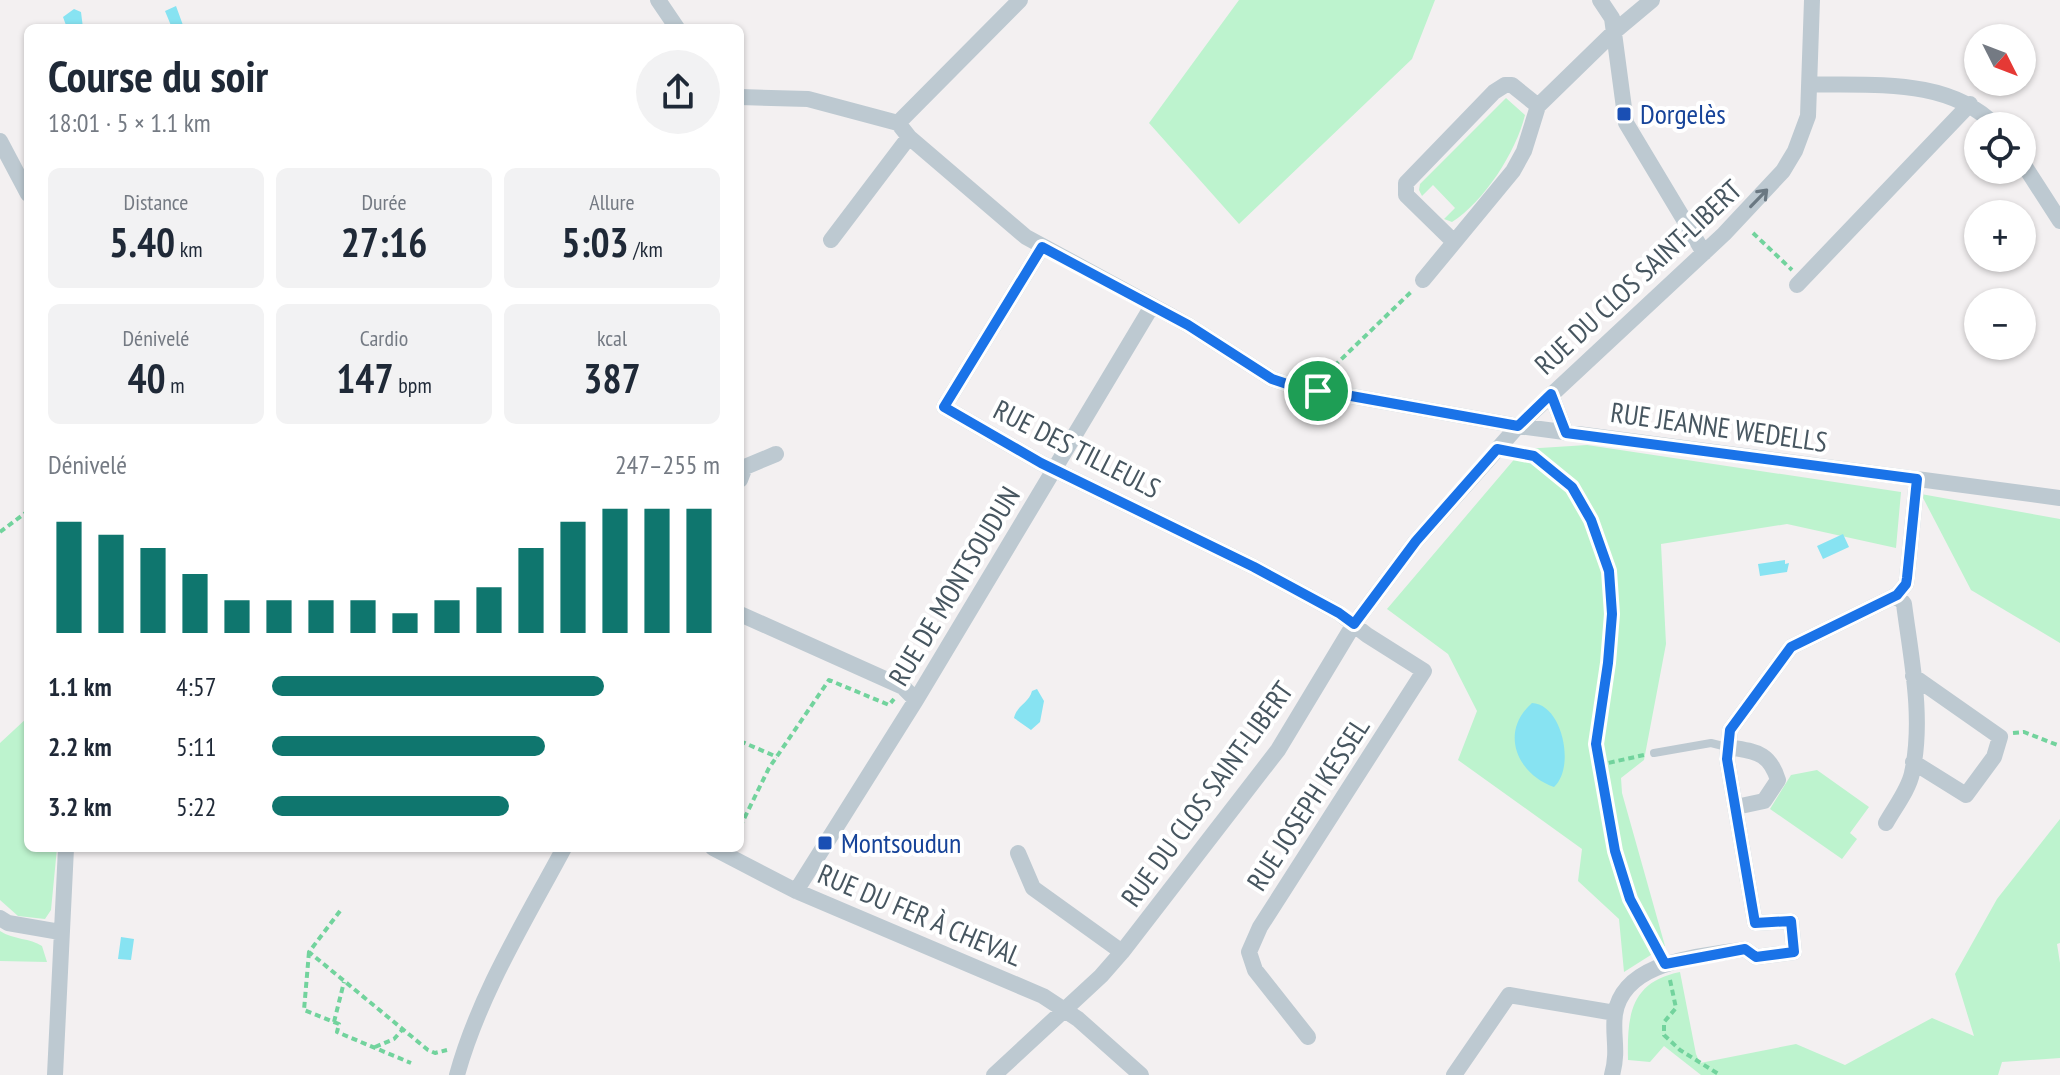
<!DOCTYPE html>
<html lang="fr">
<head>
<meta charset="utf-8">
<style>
	:root { --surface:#fff; --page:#f2f2f3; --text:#1f2937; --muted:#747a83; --accent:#0f766e }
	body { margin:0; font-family:"PT Sans Narrow",sans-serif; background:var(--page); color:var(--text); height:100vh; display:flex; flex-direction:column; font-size:30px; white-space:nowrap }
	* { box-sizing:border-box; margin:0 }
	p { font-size:26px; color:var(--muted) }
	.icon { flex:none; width:44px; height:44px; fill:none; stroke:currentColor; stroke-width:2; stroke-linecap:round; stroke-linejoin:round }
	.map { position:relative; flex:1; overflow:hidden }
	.details { position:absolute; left:24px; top:24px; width:720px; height:828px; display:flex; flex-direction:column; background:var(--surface); border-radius:12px; box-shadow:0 2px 6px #0004 }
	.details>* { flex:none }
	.needle { width:52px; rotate:132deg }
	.fabs { position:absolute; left:1964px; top:24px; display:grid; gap:16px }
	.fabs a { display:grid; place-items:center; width:72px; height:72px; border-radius:50%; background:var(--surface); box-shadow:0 2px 6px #0004; font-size:40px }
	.pin { position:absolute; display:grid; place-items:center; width:68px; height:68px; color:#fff; margin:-34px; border:4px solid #fff; border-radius:50%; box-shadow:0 2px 8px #0007 }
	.round { display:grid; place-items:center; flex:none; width:84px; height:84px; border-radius:42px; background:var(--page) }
	.headline { display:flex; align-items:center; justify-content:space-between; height:136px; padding:0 24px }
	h1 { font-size:44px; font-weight:700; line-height:60px }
	.stats { display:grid; grid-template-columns:repeat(3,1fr); gap:12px; height:136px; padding:8px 24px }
	.stats div { display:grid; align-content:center; border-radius:12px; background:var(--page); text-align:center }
	.stats b { font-size:40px; font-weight:700 }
	.stats small { font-size:22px; font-weight:400 }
	.stats p { font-size:22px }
	.chart { height:224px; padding:16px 24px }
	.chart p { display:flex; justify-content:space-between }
	.chart svg { width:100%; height:144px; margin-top:8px; stroke:var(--accent); stroke-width:6 }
	ul { padding:0 24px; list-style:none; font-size:26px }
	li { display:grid; grid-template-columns:128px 96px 1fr; align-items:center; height:60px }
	li i { height:20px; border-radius:10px; background:var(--accent) }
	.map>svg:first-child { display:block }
</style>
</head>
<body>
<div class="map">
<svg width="2060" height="1075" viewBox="0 0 2060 1075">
	<rect width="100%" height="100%" fill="#f3f0f1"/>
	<!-- green -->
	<path fill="#bdf3ce" d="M 1239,0 L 1435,0 L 1412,59 L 1239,224 L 1149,123 Z
		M 1506,98 L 1525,115 C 1516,152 1484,202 1452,222 L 1444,219 L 1455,208 L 1433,185 L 1422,196 L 1419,190 L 1420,184 Z
		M 1587,445 L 1901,492 L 1896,548 L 1787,524 L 1661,544 L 1666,644 L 1644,760 L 1621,778 L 1622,793 L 1665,946 L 1624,972 L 1619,919 L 1578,881 L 1582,849 L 1458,760 L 1477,711 L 1448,654 L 1387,609 L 1523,449 Z
		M 1921,494 L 2060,519 L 2060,643 L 1971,590 Z
		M 28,717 L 28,848 L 57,848 L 51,910 L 45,919 L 18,916 L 0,900 L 0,743 Z
		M 1817,770 L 1869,807 L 1850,833 L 1857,839 L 1842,859 L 1770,809 L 1791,775 Z
		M 2060,819 L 2060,943 L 2057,944 L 2060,963 L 2060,1058 L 2002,1062 L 1998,1075 L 1701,1075 L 1664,1046 L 1650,1062 L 1628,1060 C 1627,1016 1630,982 1680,972 L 1696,1054 L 1700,1063 L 1796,1044 L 1845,1065 L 1932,1018 L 1974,1036 L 1955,974 L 1997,899 Z
		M 0,931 C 14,940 30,938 42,946 L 47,962 L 0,961 Z"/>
	<!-- water -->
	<path fill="#87e3f2" d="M 176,6 L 184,28 L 172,28 L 165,11 Z
		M 74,9 L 81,12 L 83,28 L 67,28 L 63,17 Z
		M 1843,534 L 1849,547 L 1823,559 L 1817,546 Z
		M 1785,560 L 1785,564 L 1789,563 L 1787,572 L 1760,576 L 1758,564 Z
		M 1037,689 L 1044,701 L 1040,722 L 1031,730 L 1014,718 C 1017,705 1029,703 1032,691 Z
		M 1532,703 C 1562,704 1576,767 1554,787 C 1517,774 1499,732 1532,703 Z
		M 121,937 L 134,939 L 131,960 L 118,959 Z"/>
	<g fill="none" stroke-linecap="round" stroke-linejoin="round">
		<!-- path -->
		<path stroke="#72d39d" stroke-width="4" stroke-dasharray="6 4" stroke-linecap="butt" d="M 1753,233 L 1792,270
			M 1327,373 L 1413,290
			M 1516,452 C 1521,453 1528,453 1534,456 C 1550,463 1572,487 1581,502 C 1610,553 1617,610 1607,668 C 1603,693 1595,721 1596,746 C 1600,814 1622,892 1657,950
			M 0,532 L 28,511
			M 2013,733 L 2024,732 L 2060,746
			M 740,741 L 777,757
			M 1599,765 L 1644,755
			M 740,827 L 769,768 L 829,680 L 889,705 L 894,699
			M 340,911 L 309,952 L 428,1050 L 435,1053 L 447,1050
			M 309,952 L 304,1010 L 339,1024 L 337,1032 L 411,1063
			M 1670,980 L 1676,1008 L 1664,1022 L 1664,1035 L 1680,1050 L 1720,1075
			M 334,1022 L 344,982
			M 375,1047 L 394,1039 L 403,1029"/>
		<!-- service -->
		<path stroke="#bdc9d1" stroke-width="8" d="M 1654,753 L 1711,743 L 1727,747"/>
		<!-- minor -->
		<path stroke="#bdc9d1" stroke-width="16" d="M 658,0 L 677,28
			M 1600,0 L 1612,18 L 1626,123 L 1704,253
			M 1810,84 C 1873,86 1948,77 1996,126
			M 740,97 L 808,99 L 898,123 L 909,137 L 1026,237 L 1188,325 L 1272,379 L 1290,385 L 1518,426 L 2060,498
			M 898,123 L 1020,0
			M 0,141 L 28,194
			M 2022,162 L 2060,221
			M 831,240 L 909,137
			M 1453,241 L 1406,195 L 1406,183 L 1494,92 L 1505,85 L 1512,85 L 1538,106
			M 1042,247 L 944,407 L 1041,463 L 1254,567 L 1339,613 L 1367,635 L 1424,671 L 1260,927 L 1249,952 L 1255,970 L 1308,1037
			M 1423,280 L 1513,171 L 1524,151 L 1538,106 L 1615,31 L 1652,0
			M 1797,285 L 1970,104
			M 1551,394 L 1566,433
			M 740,480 L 745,467 L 776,454
			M 740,614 L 903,687 L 916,700
			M 1913,676 L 2000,737 L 1994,757 L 1966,795 L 1913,762
			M 1728,747 C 1755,752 1769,751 1778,780 L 1764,801 L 1736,807
			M 1886,823 C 1895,807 1909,789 1912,773 C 1924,718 1911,658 1904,604 L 1897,595
			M 713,848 L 796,891 L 1043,996 L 1078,1019 L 1141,1075
			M 1018,853 L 1033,888 L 1122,952
			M 796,891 L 916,700 L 1152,306
			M 0,918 L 8,923 L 60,932
			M 55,1075 L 66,848
			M 457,1075 C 479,995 525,921 564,848
			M 994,1075 L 1101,976 L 1122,952 L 1278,750 L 1354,624 L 1416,541 L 1518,426 L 1724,234 L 1783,171 L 1795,151 L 1808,116 L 1812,0
			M 1454,1075 L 1509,995 L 1615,1013
			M 1612,1075 C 1619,1050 1612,1035 1615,1014 C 1624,959 1703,957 1745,949 L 1756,957 L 1794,952 L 1791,921 L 1755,923 L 1727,759 L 1730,730 L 1791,647 L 1897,595 L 1906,584 L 1907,578 L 1917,479"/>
	</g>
	<!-- one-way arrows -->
	<defs><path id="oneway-shaft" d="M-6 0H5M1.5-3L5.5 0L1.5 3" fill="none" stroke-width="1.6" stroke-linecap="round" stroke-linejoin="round" transform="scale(2)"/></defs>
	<use stroke="#6a7882" href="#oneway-shaft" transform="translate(1759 198) rotate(-46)"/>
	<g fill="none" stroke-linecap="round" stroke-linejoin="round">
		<!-- route casing -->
		<g stroke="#fff" stroke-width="16">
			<path id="route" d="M 1042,247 L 1188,325 L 1272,379 L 1290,385 L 1518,426 L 1551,394 L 1566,433 L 1917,479 L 1907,578 L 1906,584 L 1897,595 L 1791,647 L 1730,730 L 1727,759 L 1755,923 L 1791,921 L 1794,952 L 1756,957 L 1745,949 L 1665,964 L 1630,899 L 1615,851 L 1596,744 L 1608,663 L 1612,614 L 1609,571 L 1591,520 L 1572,487 L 1534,456 L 1497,449 L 1416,541 L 1354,624 L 1339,613 L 1254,567 L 1041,463 L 944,407 Z"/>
		</g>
		<!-- route -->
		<use href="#route" stroke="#1a73e8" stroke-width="10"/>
	</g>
	<!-- markers -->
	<g fill="#1a4fb4" stroke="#fff" stroke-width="3">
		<rect x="1616" y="106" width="16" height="16" rx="4"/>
		<rect x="817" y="835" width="16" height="16" rx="4"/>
	</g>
	<g text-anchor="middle" stroke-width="8" stroke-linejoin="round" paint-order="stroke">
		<!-- transit labels -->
		<g font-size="28" fill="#164399" stroke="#fff" text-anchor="start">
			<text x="1640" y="124">Dorgelès</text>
			<text x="841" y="853">Montsoudun</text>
		</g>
		<!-- street labels -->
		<g font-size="28" fill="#475660" stroke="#fff">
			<text transform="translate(1638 277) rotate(-43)" y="10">RUE DU CLOS SAINT-LIBERT</text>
			<text transform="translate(1719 427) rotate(8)" y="10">RUE JEANNE WEDELLS</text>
			<text transform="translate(1077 449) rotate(27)" y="10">RUE DES TILLEULS</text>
			<text transform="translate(954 586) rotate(-59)" y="10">RUE DE MONTSOUDUN</text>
			<text transform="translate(1207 794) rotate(-54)" y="10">RUE DU CLOS SAINT-LIBERT</text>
			<text transform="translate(1308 804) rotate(-57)" y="10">RUE JOSEPH KESSEL</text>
			<text transform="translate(920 915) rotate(23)" y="10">RUE DU FER À CHEVAL</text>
		</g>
	</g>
</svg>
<div class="fabs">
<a><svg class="needle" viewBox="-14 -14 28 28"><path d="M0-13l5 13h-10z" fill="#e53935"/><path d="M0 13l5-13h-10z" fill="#747a83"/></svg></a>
<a><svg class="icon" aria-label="locate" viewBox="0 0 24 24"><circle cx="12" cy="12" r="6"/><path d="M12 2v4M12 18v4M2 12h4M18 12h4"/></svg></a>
<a>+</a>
<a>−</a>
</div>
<div class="pin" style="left:1318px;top:391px;background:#1e9e55"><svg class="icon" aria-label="arrive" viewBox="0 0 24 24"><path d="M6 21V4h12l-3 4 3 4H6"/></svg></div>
<section class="details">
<div class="headline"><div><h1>Course du soir</h1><p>18:01 · 5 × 1.1 km</p></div><a class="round"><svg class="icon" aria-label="share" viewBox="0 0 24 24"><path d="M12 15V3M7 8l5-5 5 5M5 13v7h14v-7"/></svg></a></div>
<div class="stats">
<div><p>Distance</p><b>5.40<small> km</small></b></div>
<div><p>Durée</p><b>27:16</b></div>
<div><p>Allure</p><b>5:03<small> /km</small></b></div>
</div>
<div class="stats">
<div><p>Dénivelé</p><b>40<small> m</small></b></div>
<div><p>Cardio</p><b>147<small> bpm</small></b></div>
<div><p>kcal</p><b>387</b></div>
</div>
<div class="chart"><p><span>Dénivelé</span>247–255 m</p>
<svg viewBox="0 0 160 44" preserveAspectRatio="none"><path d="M5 44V10M15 44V14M25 44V18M35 44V26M45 44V34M55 44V34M65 44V34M75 44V34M85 44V38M95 44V34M105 44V30M115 44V18M125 44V10M135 44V6M145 44V6M155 44V6"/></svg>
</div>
<ul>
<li><b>1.1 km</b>4:57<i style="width:74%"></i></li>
<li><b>2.2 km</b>5:11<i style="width:61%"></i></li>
<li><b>3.2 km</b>5:22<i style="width:53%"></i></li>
</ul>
</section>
</div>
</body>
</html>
